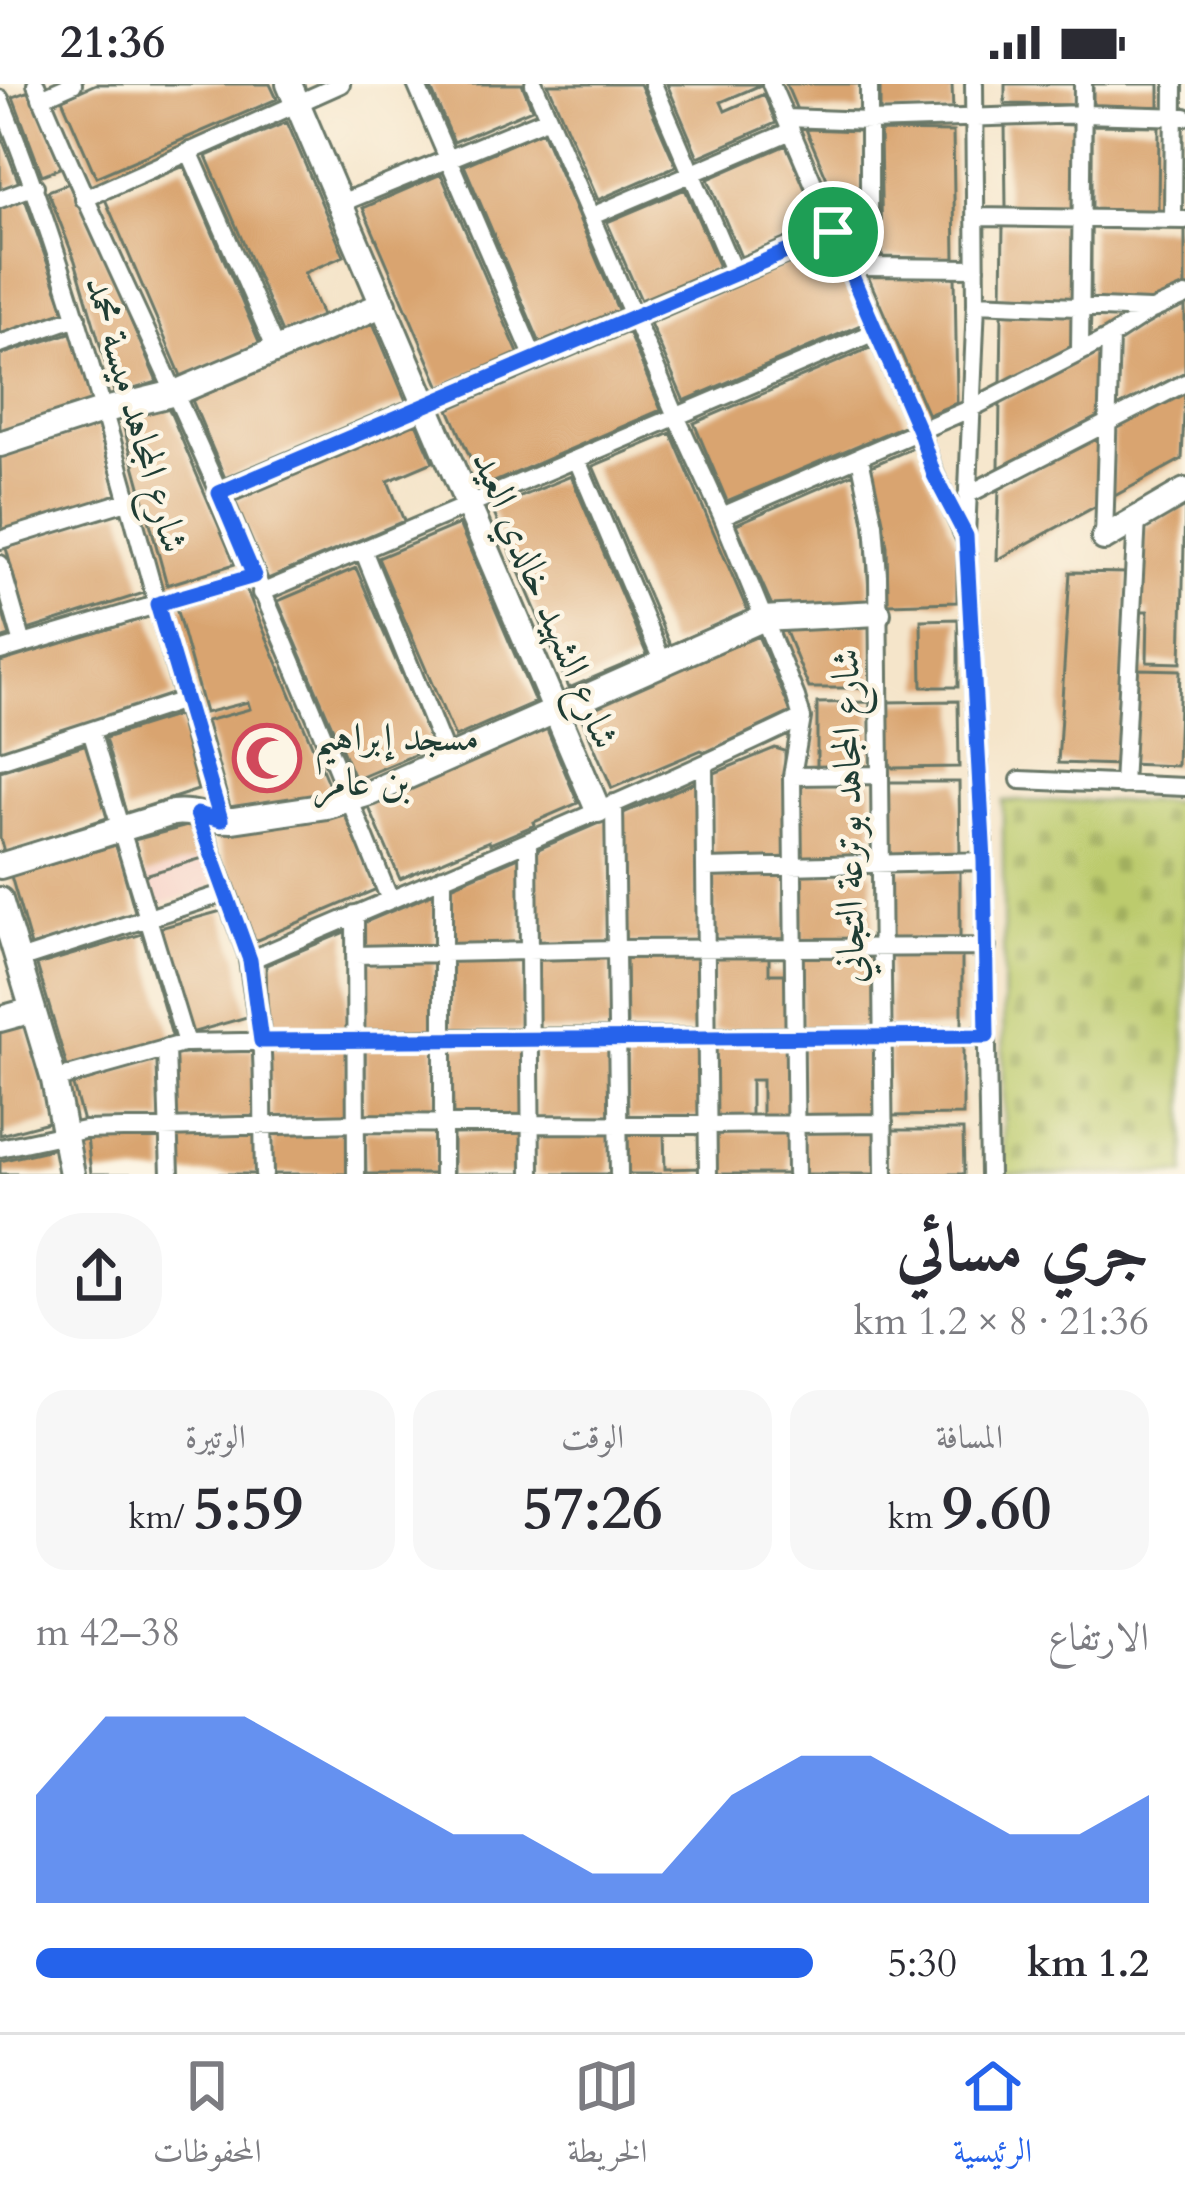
<!DOCTYPE html>
<html lang="ar">
<head>
<meta charset="utf-8">
<style>
	:root { --surface:#fff; --page:#f7f7f7; --text:#2b2b33; --muted:#7c7c81; --line:#e1e1e2; --accent:#2563eb }
	body { margin:0; font-family:Cardo,Amiri,serif; background:var(--page); color:var(--text); direction:rtl; height:100vh; display:flex; flex-direction:column; font-size:45px; white-space:nowrap }
	* { box-sizing:border-box; margin:0 }
	p { font-size:39px; color:var(--muted) }
	.icon { flex:none; width:66px; height:66px; fill:none; stroke:currentColor; stroke-width:2; stroke-linecap:round; stroke-linejoin:round }
	.map { position:relative; height:1090px; overflow:hidden; direction:ltr }
	.sheet { display:flex; flex-direction:column; background:var(--surface); flex:1 }
	.sheet>* { flex:none }
	.pin { position:absolute; display:grid; place-items:center; width:102px; height:102px; color:#fff; margin:-51px; border:6px solid #fff; border-radius:50%; box-shadow:0 3px 12px #0007 }
	.round { display:grid; place-items:center; flex:none; width:126px; height:126px; border-radius:48px; background:var(--page) }
	.overview { display:flex; align-items:center; justify-content:space-between; height:204px; padding:0 36px }
	h1 { font-size:66px; font-weight:700; line-height:90px }
	.metrics { display:grid; grid-template-columns:repeat(3,1fr); gap:18px; height:204px; padding:12px 36px }
	.metrics div { display:grid; align-content:center; border-radius:30px; background:var(--page); text-align:center }
	.metrics b { font-size:60px; font-weight:700 }
	.metrics small { font-size:33px; font-weight:400 }
	.metrics p { font-size:33px }
	.chart { height:336px; padding:24px 36px }
	.chart p { display:flex; justify-content:space-between }
	.chart svg { width:100%; height:216px; margin-top:12px; fill:var(--accent); opacity:.7 }
	ul { padding:0 36px; list-style:none; font-size:39px }
	li { display:grid; grid-template-columns:192px 144px 1fr; align-items:center; height:90px }
	li i { height:30px; border-radius:15px; background:var(--accent) }
	.status { display:flex; justify-content:space-between; align-items:center; height:84px; padding:0 60px; background:var(--surface); direction:ltr }
	.status svg { height:33px; fill:currentColor }
	.menu { display:flex; justify-content:space-around; align-items:center; height:168px; border-top:3px solid var(--line); background:var(--surface); font-size:33px; color:var(--muted) }
	.menu a { display:grid; justify-items:center; gap:6px }
	.menu .current { color:var(--accent) }
	.map>svg:first-child { display:block }
</style>
</head>
<body>
<div class="status"><b>21:36</b><svg viewBox="0 0 49 12"><path d="M0 12V9h3v3zM5 12V6h3v6zM10 12V3h3v9zM15 12V0h3v12zM26 1h20v11H26zM47 4h2v5h-2z"/></svg></div>
<div class="map">
<svg width="1185" height="1090" viewBox="0 0 1185 1090">
	<defs>
		<pattern id="cemetery-stones" width="16" height="16" patternUnits="userSpaceOnUse" patternTransform="scale(3)"><rect width="16" height="16" fill="#bccb6d"/><path d="M2 7V4a2 2 0 0 1 4 0v3zM10 15v-3a2 2 0 0 1 4 0v3z" fill="#a1af5f"/></pattern>
	</defs>
	<rect width="100%" height="100%" fill="#fcf5e5"/>
	<filter id="ink" filterUnits="userSpaceOnUse"><feTurbulence type="fractalNoise" baseFrequency=".00833" numOctaves="2"/><feDisplacementMap in="SourceGraphic" scale="24" xChannelSelector="R" yChannelSelector="G"/><feConvolveMatrix kernelMatrix="1 2 1 2 8 2 1 2 1" color-interpolation-filters="sRGB"/></filter>
	<filter id="wash" filterUnits="userSpaceOnUse"><feTurbulence type="fractalNoise" baseFrequency=".004" numOctaves="4" result="noise"/><feDisplacementMap in="SourceGraphic" scale="48" xChannelSelector="R" yChannelSelector="G"/><feGaussianBlur stdDeviation="2.7" result="paint"/><feColorMatrix in="noise" values="0 0 0 0 0 0 0 0 0 0 0 0 0 0 0 0 0 1.4 0 .05"/><feComposite in="paint" operator="in"/></filter>
	<g filter="url(#wash)">
		<rect width="100%" height="100%" fill="#f5e5ca"/>
		<!-- built -->
		<path fill="#f7d1c8" d="M 203,774 L 213,804 L 155,822 L 145,791 Z"/>
		<!-- cemetery -->
		<path fill="url(#cemetery-stones)" stroke="#6e8450" stroke-width="3" d="M 1003,717 L 1185,718 L 1185,1090 L 1004,1090 Z"/>
		<g id="blocks">
			<!-- building -->
			<path fill="#d9a470" d="M 96,0 L 270,0 L 277,15 L 96,93 L 62,15 Z
				M 429,0 L 522,0 L 532,25 L 454,58 Z
				M 548,0 L 640,0 L 676,82 L 598,116 Z
				M 667,0 L 763,0 L 721,18 L 725,27 L 764,10 L 776,39 L 698,73 Z
				M 786,0 L 860,0 L 860,27 L 797,26 Z
				M 880,0 L 952,0 L 953,29 L 880,28 Z
				M 1005,0 L 1076,0 L 1076,21 L 1005,20 Z
				M 1093,0 L 1159,0 L 1159,23 L 1093,21 Z
				M 32,6 L 65,82 L 42,91 L 13,13 Z
				M 287,38 L 344,172 L 304,189 L 323,234 L 283,251 L 206,72 Z
				M 1005,39 L 1075,41 L 1075,126 L 1006,124 Z
				M 1092,41 L 1159,42 L 1158,127 L 1092,126 Z
				M 806,45 L 861,47 L 862,145 L 849,147 Z
				M 542,47 L 618,226 L 540,259 L 464,81 Z
				M 880,47 L 953,48 L 955,175 L 882,173 Z
				M 0,49 L 19,99 L 0,106 Z
				M 786,61 L 820,140 L 741,173 L 708,95 Z
				M 184,82 L 260,260 L 182,294 L 105,115 Z
				M 441,90 L 518,269 L 440,303 L 363,124 Z
				M 72,98 L 157,298 L 115,311 L 75,177 L 48,107 Z
				M 685,105 L 719,183 L 641,216 L 607,138 Z
				M 25,115 L 65,229 L 0,251 L 0,124 Z
				M 1003,141 L 1074,143 L 1074,216 L 1002,214 Z
				M 1091,143 L 1185,145 L 1185,204 L 1160,217 L 1091,216 Z
				M 829,162 L 863,240 L 684,317 L 650,239 Z
				M 867,190 L 955,192 L 957,319 L 928,331 Z
				M 1185,220 L 1185,288 L 1114,325 L 1116,257 Z
				M 1002,229 L 1073,230 L 1073,263 L 1001,301 Z
				M 1091,231 L 1119,232 L 1122,237 L 1090,254 Z
				M 373,239 L 406,317 L 225,394 L 192,316 Z
				M 73,248 L 92,319 L 0,348 L 0,271 Z
				M 628,248 L 661,326 L 483,403 L 449,325 Z
				M 872,263 L 906,341 L 727,417 L 694,339 Z
				M 1104,263 L 1101,331 L 999,384 L 1000,317 Z
				M 1185,307 L 1182,375 L 1111,414 L 1113,344 Z
				M 168,323 L 235,480 L 167,501 L 122,337 Z
				M 416,339 L 433,378 L 388,397 L 404,437 L 268,495 L 235,417 Z
				M 98,342 L 118,413 L 2,449 L 0,373 Z
				M 671,349 L 748,528 L 670,561 L 593,382 Z
				M 1101,350 L 1098,421 L 997,476 L 999,403 Z
				M 915,363 L 957,460 L 957,518 L 888,520 L 887,462 L 871,382 Z
				M 854,389 L 865,442 L 870,525 L 773,524 L 736,440 Z
				M 571,392 L 647,571 L 569,604 L 492,425 Z
				M 1185,421 L 1181,579 L 1147,578 L 1148,527 L 1141,527 L 1144,445 Z
				M 122,426 L 144,509 L 28,546 L 6,464 Z
				M 459,440 L 535,618 L 455,653 L 378,474 Z
				M 356,484 L 433,663 L 355,696 L 278,517 Z
				M 1070,488 L 1128,489 L 1120,681 L 1058,679 Z
				M 245,502 L 333,711 L 232,730 L 206,637 L 250,625 L 248,618 L 205,629 L 176,524 Z
				M 0,521 L 10,552 L 0,555 Z
				M 151,532 L 173,612 L 0,667 L 0,578 Z
				M 958,535 L 958,603 L 922,603 L 921,536 Z
				M 870,536 L 871,604 L 809,604 L 784,543 Z
				M 758,552 L 791,628 L 706,668 L 701,666 L 612,704 L 579,628 Z
				M 1138,585 L 1180,586 L 1177,682 L 1127,680 Z
				M 958,617 L 959,683 L 893,684 L 886,676 L 886,618 Z
				M 871,618 L 871,684 L 817,684 L 817,619 Z
				M 178,631 L 198,706 L 126,729 L 105,654 Z
				M 546,643 L 578,719 L 534,738 L 535,741 L 490,760 L 489,757 L 400,795 L 367,719 Z
				M 87,660 L 107,734 L 4,768 L 0,754 L 0,687 Z
				M 775,664 L 785,667 L 786,775 L 713,777 L 712,690 Z
				M 695,698 L 699,858 L 625,859 L 621,730 Z
				M 872,698 L 872,773 L 801,775 L 800,699 Z
				M 886,698 L 959,698 L 960,771 L 887,773 Z
				M 343,727 L 377,805 L 255,857 L 213,744 Z
				M 608,735 L 609,859 L 536,860 L 536,766 Z
				M 191,741 L 203,774 L 145,791 L 134,756 Z
				M 116,761 L 136,831 L 31,862 L 11,792 Z
				M 521,772 L 522,860 L 451,860 L 451,802 Z
				M 960,785 L 960,856 L 887,857 L 887,787 Z
				M 872,788 L 873,857 L 801,858 L 801,790 Z
				M 786,790 L 787,858 L 714,858 L 713,792 Z
				M 434,809 L 434,864 L 364,865 L 363,839 Z
				M 221,827 L 238,873 L 247,933 L 191,949 L 160,844 Z
				M 347,847 L 347,950 L 268,952 L 266,881 Z
				M 142,850 L 173,955 L 68,986 L 37,881 Z
				M 874,871 L 875,944 L 802,945 L 801,872 Z
				M 889,871 L 962,871 L 962,944 L 889,944 Z
				M 769,872 L 769,890 L 787,890 L 787,945 L 714,946 L 714,873 Z
				M 699,873 L 700,946 L 627,946 L 626,874 Z
				M 522,874 L 522,947 L 452,948 L 451,875 Z
				M 536,874 L 609,874 L 610,947 L 537,947 Z
				M 434,876 L 435,949 L 364,950 L 364,877 Z
				M 25,938 L 52,1037 L 0,1051 L 0,945 Z
				M 963,958 L 963,1031 L 890,1032 L 889,959 Z
				M 802,959 L 875,959 L 875,1032 L 803,1032 Z
				M 700,960 L 701,1033 L 628,1034 L 627,961 Z
				M 714,960 L 787,960 L 788,1033 L 762,1033 L 762,996 L 751,996 L 751,1033 L 715,1033 Z
				M 435,961 L 436,1031 L 365,1033 L 365,962 Z
				M 610,961 L 611,1034 L 538,1035 L 537,962 Z
				M 523,962 L 523,1035 L 453,1035 L 452,963 Z
				M 348,963 L 348,1033 L 271,1035 L 269,964 Z
				M 253,965 L 255,1035 L 173,1037 L 171,971 Z
				M 161,973 L 163,1037 L 83,1038 L 73,1001 Z
				M 436,1046 L 436,1090 L 366,1090 L 365,1047 Z
				M 876,1046 L 876,1090 L 803,1090 L 803,1047 Z
				M 890,1046 L 963,1046 L 964,1090 L 891,1090 Z
				M 788,1047 L 789,1090 L 716,1090 L 715,1048 Z
				M 348,1048 L 349,1090 L 273,1090 L 272,1049 Z
				M 664,1048 L 665,1085 L 701,1084 L 701,1090 L 628,1090 L 628,1049 Z
				M 523,1049 L 524,1090 L 453,1090 L 453,1050 Z
				M 538,1049 L 611,1049 L 611,1090 L 538,1090 Z
				M 256,1050 L 257,1090 L 174,1090 L 173,1051 Z
				M 163,1051 L 165,1090 L 91,1090 L 87,1053 Z
				M 56,1064 L 59,1090 L 0,1090 L 0,1077 Z"/>
		</g>
	</g>
	<g filter="url(#ink)">
		<use href="#blocks" fill-opacity="0" stroke="#6a7868" stroke-width="3"/>
		<g fill="none" stroke-linecap="round" stroke-linejoin="round">
			<!-- street casing -->
			<g stroke="#6a7868" stroke-width="22">
				<path id="street" d="M 36,0 C 79,105 128,206 175,310 C 251,476 322,646 390,816
					M 416,0 L 534,274
					M 534,0 L 676,332 L 722,432 L 796,613 L 802,634 L 792,692 L 796,1090
					M 653,0 L 735,191
					M 771,0 L 920,349 L 935,391 L 964,451
					M 974,0 L 976,219 L 966,452 L 984,777 L 989,1090
					M 41,14 L 73,0
					M 0,15 C 66,178 109,347 156,516 C 177,590 201,663 221,737
					M 786,34 L 870,37 L 1083,30 L 1185,33
					M 189,67 L 276,266
					M 0,115 L 35,102
					M 84,115 L 341,0
					M 341,119 L 548,34
					M 592,132 L 791,47
					M 975,133 L 1185,136
					M 1173,135 L 1174,0
					M 869,181 L 869,0
					M 864,183 L 976,184
					M 976,219 L 1149,226
					M 0,260 L 77,233
					M 1080,267 L 1083,0
					M 860,374 L 874,440 L 878,491 L 884,1090
					M 577,376 L 663,579
					M 219,409 L 833,148
					M 967,411 L 1185,299
					M 722,432 L 972,324 L 1110,253 L 1150,227 L 1185,212
					M 1104,454 L 1110,253
					M 0,456 L 130,416
					M 363,466 L 448,676
					M 0,480 L 23,560
					M 261,509 L 875,248
					M 0,567 L 254,492
					M 91,647 L 186,959
					M 0,676 L 187,615
					M 704,681 L 708,1090
					M 792,692 L 879,691
					M 1020,696 L 1185,703
					M 1123,701 L 1137,434
					M 614,719 L 619,1090
					M 197,730 C 216,783 243,841 254,896 C 266,959 262,1026 264,1090
					M 528,758 L 531,1090
					M 705,784 L 984,777
					M 443,793 L 443,1090
					M 355,830 L 356,1090
					M 355,871 L 616,865 L 987,863
					M 19,876 L 225,809
					M 250,876 C 434,796 621,721 802,634
					M 166,964 L 170,1090
					M 54,996 L 186,959 L 442,954 L 987,952
					M 0,1064 L 84,1046 L 356,1039 L 707,1041 L 884,1039"/>
			</g>
			<!-- secondary casing -->
			<g stroke="#6a7868" stroke-width="30">
				<path id="secondary" d="M 289,0 L 598,726
					M 0,360 L 105,326 L 175,309 L 384,220
					M 1104,454 L 1185,407
					M 0,782 L 173,729 C 194,726 213,737 233,736 L 327,722 L 370,709 L 762,535 L 878,529
					M 0,816 L 54,996 L 72,1090
					M 0,935 L 33,926"/>
			</g>
			<!-- street -->
			<use href="#street" stroke="#fff" stroke-width="16"/>
			<!-- secondary -->
			<use href="#secondary" stroke="#fff" stroke-width="24"/>
		</g>
	</g>
	<g fill="none" stroke-linecap="round" stroke-linejoin="round" filter="url(#ink)">
		<!-- route casing -->
		<g stroke="#fff" stroke-width="24">
			<path id="route" d="M 833,148 L 920,349 L 934,391 L 966,452 L 984,777 L 987,952 L 261,957 L 250,876 L 197,730 L 221,736 L 157,520 L 254,492 L 219,409 Z"/>
		</g>
		<!-- route -->
		<use href="#route" stroke="#2563eb" stroke-width="15"/>
	</g>
	<!-- icons -->
	<defs>
		<g id="mosque-ring" transform="scale(3.45)"><circle r="9.5" fill="#fcf5e5" stroke="#d1495b" stroke-width="1.5"/><path d="M3.5-4.9A6 6 0 1 0 3.5 4.9A5 5 0 1 1 3.5-4.9Z" fill="#d1495b"/></g>
	</defs>
	<g fill-rule="evenodd">
		<use href="#mosque-ring" x="267" y="674"/>
	</g>
	<g text-anchor="middle" stroke-width="9" stroke-linejoin="round" paint-order="stroke">
		<!-- street labels -->
		<g font-size="39" fill="#1f3d34" stroke="#fcf5e5">
			<text transform="translate(138 330) rotate(74)" y="14">شارع المجاهد ميسة محمد</text>
			<text transform="translate(547 515) rotate(67)" y="14">شارع الشهيد خالدي العيد</text>
			<text transform="translate(847 732) rotate(-91)" y="14">شارع المجاهد بوترعة التجاني</text>
		</g>
		<!-- poi labels -->
		<g font-size="39" fill="#1f3d34" stroke="#fcf5e5" text-anchor="start">
			<text x="314" y="666">مسجد إبراهيم<tspan x="314" dy="45">بن عامر</tspan></text>
		</g>
	</g>
</svg>
<div class="pin" style="left:833px;top:148px;background:#1e9e55"><svg class="icon" aria-label="arrive" viewBox="0 0 24 24"><path d="M6 21V4h12l-3 4 3 4H6"/></svg></div>
</div>
<section class="sheet">
<div class="overview"><div><h1>جري مسائي</h1><p>21:36 · 8 × 1.2 km</p></div><a class="round"><svg class="icon" aria-label="share" viewBox="0 0 24 24"><path d="M12 15V3M7 8l5-5 5 5M5 13v7h14v-7"/></svg></a></div>
<div class="metrics">
<div><p>المسافة</p><b>9.60<small> km</small></b></div>
<div><p>الوقت</p><b>57:26</b></div>
<div><p>الوتيرة</p><b>5:59<small> /km</small></b></div>
</div>
<div class="chart"><p><span>الارتفاع</span>38–42 m</p>
<svg viewBox="0 0 160 44" preserveAspectRatio="none"><path d="M0 44V22L10 6L20 6L30 6L40 14L50 22L60 30L70 30L80 38L90 38L100 22L110 14L120 14L130 22L140 30L150 30L160 22V44z"/></svg>
</div>
<ul>
<li><b>1.2 km</b>5:30<i style="width:100%"></i></li>
</ul>
</section>
<nav class="menu">
<a class="current"><svg class="icon" aria-label="home" viewBox="0 0 24 24"><path d="M3 11l9-7 9 7M6 9v11h12V9"/></svg>الرئيسية</a>
<a><svg class="icon" aria-label="map" viewBox="0 0 24 24"><path d="M3 6l6-2 6 2 6-2v14l-6 2-6-2-6 2zM9 4v14M15 6v14"/></svg>الخريطة</a>
<a><svg class="icon" aria-label="saved" viewBox="0 0 24 24"><path d="M7 4h10v16l-5-4-5 4z"/></svg>المحفوظات</a>
</nav>
</body>
</html>
